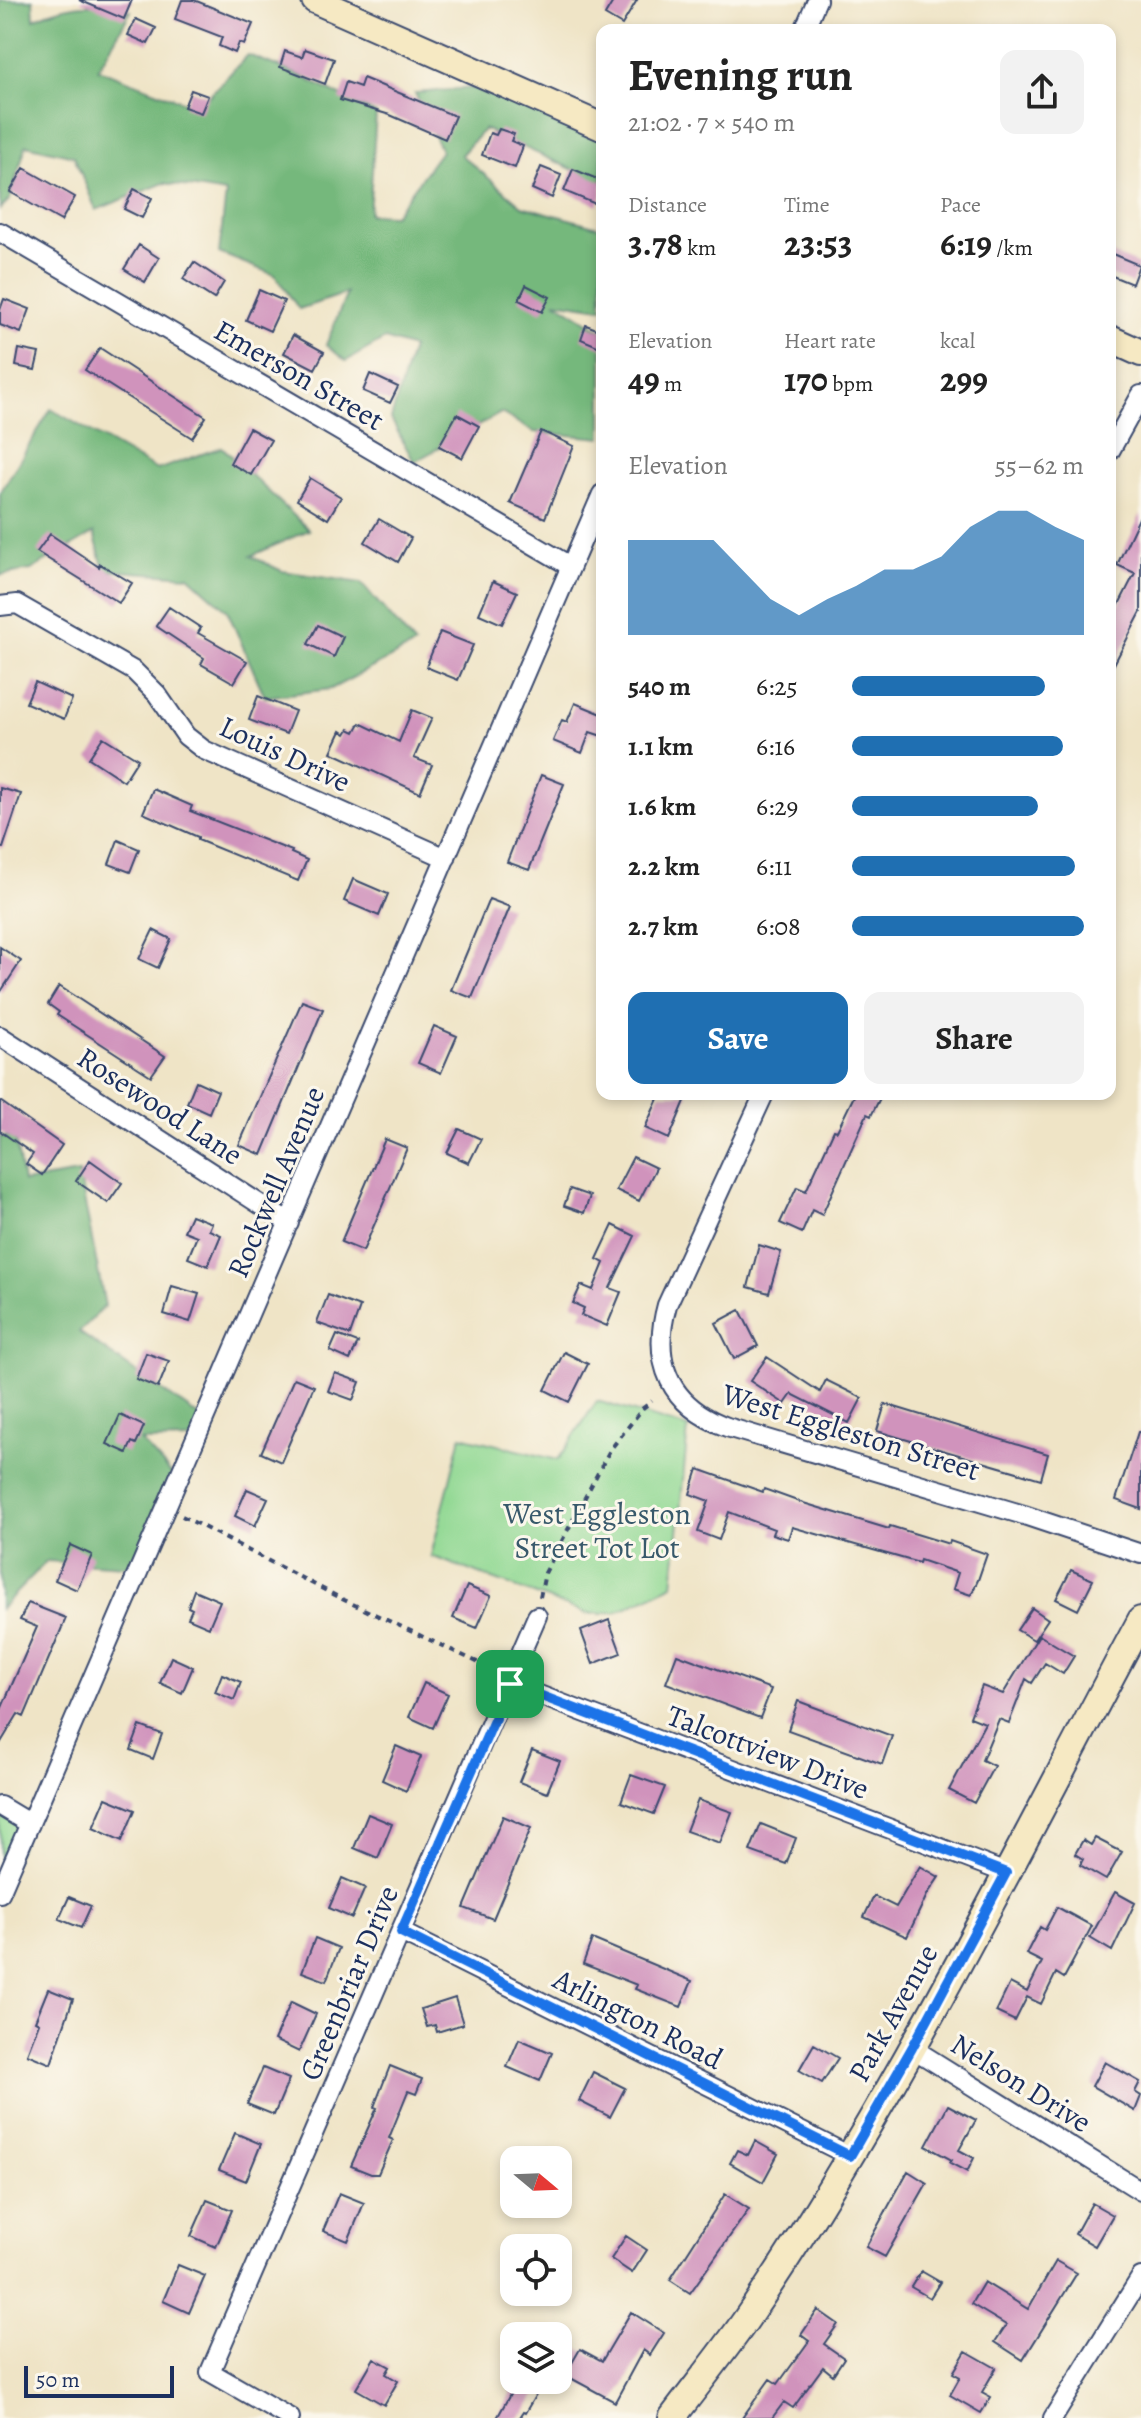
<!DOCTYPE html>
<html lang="en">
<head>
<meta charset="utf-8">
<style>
	:root { --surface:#fff; --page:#f2f2f2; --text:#222; --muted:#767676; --accent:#1f6fb2 }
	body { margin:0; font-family:Alegreya,serif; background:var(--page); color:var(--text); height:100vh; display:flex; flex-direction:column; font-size:30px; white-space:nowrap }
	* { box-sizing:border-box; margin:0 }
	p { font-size:26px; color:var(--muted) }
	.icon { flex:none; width:44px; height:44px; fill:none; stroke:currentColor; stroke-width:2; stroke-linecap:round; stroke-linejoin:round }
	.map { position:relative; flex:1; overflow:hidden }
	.panel { position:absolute; left:596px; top:24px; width:520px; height:1076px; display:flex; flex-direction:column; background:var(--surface); border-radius:16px; box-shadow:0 4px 12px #0003 }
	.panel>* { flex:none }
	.needle { width:52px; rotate:109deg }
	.tools { position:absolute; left:500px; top:2146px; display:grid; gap:16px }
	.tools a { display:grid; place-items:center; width:72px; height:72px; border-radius:16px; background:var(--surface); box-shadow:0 4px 12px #0003; font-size:40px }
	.scale { position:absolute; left:24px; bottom:20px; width:150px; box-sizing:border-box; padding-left:8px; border:4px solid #1b2f5e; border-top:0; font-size:22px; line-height:28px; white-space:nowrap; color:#1b2f5e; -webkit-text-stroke:6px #fbf7ec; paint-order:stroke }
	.pin { position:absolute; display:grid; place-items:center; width:68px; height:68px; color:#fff; margin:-34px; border-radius:16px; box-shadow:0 4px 12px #0006 }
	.round { display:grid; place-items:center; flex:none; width:84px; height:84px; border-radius:16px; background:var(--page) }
	.head { display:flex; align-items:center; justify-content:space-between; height:136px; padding:0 32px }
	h1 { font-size:44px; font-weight:600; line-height:60px }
	.figures { display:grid; grid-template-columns:repeat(3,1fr); gap:12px; height:136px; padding:8px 32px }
	.figures div { display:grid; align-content:center }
	.figures b { font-size:34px; font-weight:600 }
	.figures small { font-size:22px; font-weight:400 }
	.figures p { font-size:22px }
	.chart { height:224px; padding:16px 32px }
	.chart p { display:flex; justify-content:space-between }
	.chart svg { width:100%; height:144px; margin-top:8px; fill:var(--accent); opacity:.7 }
	.cta { display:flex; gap:16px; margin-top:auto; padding:16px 32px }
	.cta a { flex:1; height:92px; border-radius:16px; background:var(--accent); color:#fff; font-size:32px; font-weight:600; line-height:92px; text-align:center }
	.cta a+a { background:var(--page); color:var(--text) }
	ul { padding:0 32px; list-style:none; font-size:26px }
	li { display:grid; grid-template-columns:128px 96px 1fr; align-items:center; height:60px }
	li i { height:20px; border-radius:10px; background:var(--accent) }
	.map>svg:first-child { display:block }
</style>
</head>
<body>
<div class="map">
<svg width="1141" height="2418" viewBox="0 0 1141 2418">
	<rect width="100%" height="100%" fill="#fbf7ec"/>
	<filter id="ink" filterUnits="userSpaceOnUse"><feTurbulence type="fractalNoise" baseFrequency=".0125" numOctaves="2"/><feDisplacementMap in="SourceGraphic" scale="16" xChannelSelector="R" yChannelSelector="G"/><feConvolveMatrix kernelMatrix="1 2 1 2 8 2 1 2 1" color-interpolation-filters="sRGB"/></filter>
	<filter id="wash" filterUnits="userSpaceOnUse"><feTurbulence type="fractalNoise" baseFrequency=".006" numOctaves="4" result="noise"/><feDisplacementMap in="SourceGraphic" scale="32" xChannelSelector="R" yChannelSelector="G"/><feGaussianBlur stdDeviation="1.8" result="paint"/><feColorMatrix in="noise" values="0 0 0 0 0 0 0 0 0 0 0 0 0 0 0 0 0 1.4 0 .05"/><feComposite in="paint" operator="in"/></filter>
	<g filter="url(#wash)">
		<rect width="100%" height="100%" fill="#efe4c6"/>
		<!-- green -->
		<path fill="#90d892" stroke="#568478" stroke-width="2" d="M 597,1401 L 688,1428 L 673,1585 L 616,1612 L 588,1614 L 431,1556 L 461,1436 L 558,1460 Z
			M 0,1807 L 30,1824 L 0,1893 Z"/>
		<!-- forest -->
		<path fill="#74b87c" stroke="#48746d" stroke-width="2" d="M 0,0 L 33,0 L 34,19 C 66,3 98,0 131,11 L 98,69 L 198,107 L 248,55 L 297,74 L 376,114 L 369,214 L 394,215 L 441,151 L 415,93 L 506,85 L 602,132 L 602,183 L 484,129 L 461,155 L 522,206 L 602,228 L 602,308 L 555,301 L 602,331 L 602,438 L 534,432 L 501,413 L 414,462 L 391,419 L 412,348 L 385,339 L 346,361 L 326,345 L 347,293 L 299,309 L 275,275 L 219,253 L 226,193 L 164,183 L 96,210 L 74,156 L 26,145 L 10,199 L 0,209 Z
			M 51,409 L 157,470 L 222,447 L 309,530 L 251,556 L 282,571 L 361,583 L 415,645 L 331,689 L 265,697 L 227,610 L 189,576 L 104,570 L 94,533 L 31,570 L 0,575 L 0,493 Z
			M 15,1136 L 23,1182 L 79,1173 L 105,1306 L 79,1332 L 204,1420 L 195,1440 L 141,1441 L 178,1481 L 140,1567 L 47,1561 L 0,1609 L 0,1137 Z"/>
		<g id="blocks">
			<!-- building -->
			<path fill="#d093bc" d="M 79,0 L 132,0 L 124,19 Z
				M 182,0 L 194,0 L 253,24 L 244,45 L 239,43 L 235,53 L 219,46 L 222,37 L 175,19 Z
				M 614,0 L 637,0 L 622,25 L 605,15 Z
				M 136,19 L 156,28 L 148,44 L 128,35 Z
				M 305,49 L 334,59 L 325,84 L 280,67 L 285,51 L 302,57 Z
				M 363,78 L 455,116 L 445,139 L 390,115 L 340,100 L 346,82 L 360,87 Z
				M 191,90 L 208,96 L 201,113 L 184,107 Z
				M 499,129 L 514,134 L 511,141 L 523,146 L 515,168 L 482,155 L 490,133 L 496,135 Z
				M 541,167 L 561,175 L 552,198 L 532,189 Z
				M 24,168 L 75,197 L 61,221 L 10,192 Z
				M 573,169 L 602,181 L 602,195 L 598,205 L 564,191 Z
				M 134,189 L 152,198 L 142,218 L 124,209 Z
				M 139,245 L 159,258 L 145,282 L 124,269 Z
				M 1110,253 L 1139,265 L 1132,284 L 1110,275 Z
				M 194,262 L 224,282 L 214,299 L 183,279 Z
				M 526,285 L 550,297 L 542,312 L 519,300 Z
				M 259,290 L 284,301 L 270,331 L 246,320 Z
				M 4,299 L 30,309 L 21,333 L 0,325 L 0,310 Z
				M 586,325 L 602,331 L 602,348 L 581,339 Z
				M 293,335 L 324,352 L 315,369 L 284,353 Z
				M 100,348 L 206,417 L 192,438 L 85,370 Z
				M 19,349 L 39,353 L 35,370 L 16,366 Z
				M 370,374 L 398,387 L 390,403 L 363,391 Z
				M 457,414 L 479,426 L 462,458 L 439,446 Z
				M 249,428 L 271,440 L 251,475 L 230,463 Z
				M 541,431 L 574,446 L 545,518 L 510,503 Z
				M 310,478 L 341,497 L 328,519 L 297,500 Z
				M 1141,514 L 1141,612 L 1110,672 L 1110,622 L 1135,573 L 1117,565 Z
				M 379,519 L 411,538 L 398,562 L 365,542 Z
				M 50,534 L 99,567 L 100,564 L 132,583 L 119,603 L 37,552 Z
				M 493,581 L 517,592 L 502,624 L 479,614 Z
				M 169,607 L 201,628 L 198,633 L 247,661 L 234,683 L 201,664 L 204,658 L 156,626 Z
				M 318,625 L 343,637 L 334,657 L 308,644 Z
				M 440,632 L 473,645 L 458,680 L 426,667 Z
				M 35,682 L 72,699 L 64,719 L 26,703 Z
				M 258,696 L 295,711 L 286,734 L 249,720 Z
				M 575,703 L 602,714 L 602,736 L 590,732 L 582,753 L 553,741 L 562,720 L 567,722 Z
				M 412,710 L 432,718 L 414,758 L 432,765 L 420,793 L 331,752 L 341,731 L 346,734 L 349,729 L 355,732 L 360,723 L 399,742 Z
				M 103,737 L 138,759 L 124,781 L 89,758 Z
				M 541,775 L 564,784 L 529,870 L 507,862 Z
				M 0,788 L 21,794 L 3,848 L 0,848 Z
				M 153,789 L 192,806 L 190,811 L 292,851 L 291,853 L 307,860 L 298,881 L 198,840 L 198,837 L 143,813 Z
				M 118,840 L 139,849 L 130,872 L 109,864 Z
				M 353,879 L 388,894 L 379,916 L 344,901 Z
				M 489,899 L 510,907 L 472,998 L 451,990 Z
				M 153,930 L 171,939 L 158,968 L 139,959 Z
				M 0,947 L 21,961 L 0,993 Z
				M 59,986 L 165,1056 L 151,1076 L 57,1015 L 59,1012 L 48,1004 Z
				M 302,1001 L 323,1009 L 262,1155 L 239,1145 Z
				M 434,1026 L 457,1036 L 441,1073 L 418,1063 Z
				M 196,1081 L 218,1091 L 209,1113 L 187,1103 Z
				M 660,1094 L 688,1094 L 669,1139 L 645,1128 Z
				M 855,1094 L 882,1094 L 871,1116 L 867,1114 L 822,1215 L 812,1210 L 802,1233 L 780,1223 L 797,1187 L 806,1191 L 834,1130 L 837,1131 Z
				M 0,1101 L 62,1145 L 42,1175 L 26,1164 L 33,1154 L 0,1131 Z
				M 459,1129 L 481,1139 L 469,1163 L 447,1153 Z
				M 385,1139 L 407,1148 L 363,1251 L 341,1242 Z
				M 633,1157 L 656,1168 L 639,1201 L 616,1190 Z
				M 90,1160 L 122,1183 L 108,1203 L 76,1181 Z
				M 570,1189 L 590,1196 L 584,1213 L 564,1206 Z
				M 191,1215 L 212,1223 L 209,1230 L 221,1235 L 208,1266 L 188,1258 L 197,1236 L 184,1231 Z
				M 613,1225 L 635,1236 L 610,1288 L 621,1292 L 607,1326 L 581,1315 L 584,1308 L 573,1303 L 581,1285 L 593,1290 L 604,1263 L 597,1259 Z
				M 759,1245 L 781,1252 L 769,1293 L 748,1287 Z
				M 172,1286 L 199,1294 L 190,1322 L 164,1314 Z
				M 328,1295 L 360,1307 L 350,1335 L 317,1323 Z
				M 740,1310 L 758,1346 L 734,1359 L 716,1323 Z
				M 337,1335 L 358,1343 L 350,1360 L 330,1351 Z
				M 564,1352 L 588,1364 L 569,1402 L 545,1390 Z
				M 146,1353 L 169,1361 L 158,1388 L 136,1379 Z
				M 767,1357 L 820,1392 L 826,1380 L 862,1398 L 849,1423 L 792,1394 L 785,1404 L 750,1381 Z
				M 335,1373 L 360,1382 L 353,1400 L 328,1391 Z
				M 294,1378 L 314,1386 L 281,1462 L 261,1453 Z
				M 885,1404 L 1048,1454 L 1041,1479 L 877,1431 Z
				M 120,1415 L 144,1426 L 136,1444 L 132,1442 L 127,1453 L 107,1444 Z
				M 1138,1432 L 1141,1432 L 1141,1509 L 1116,1500 Z
				M 698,1469 L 763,1492 L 764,1489 L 800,1502 L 889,1529 L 890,1526 L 949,1544 L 950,1541 L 987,1554 L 978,1580 L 971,1595 L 953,1589 L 958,1573 L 920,1560 L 919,1563 L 792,1527 L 788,1539 L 772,1534 L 774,1529 L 729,1512 L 719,1540 L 698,1532 L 709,1501 L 690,1494 Z
				M 247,1489 L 268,1498 L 255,1526 L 235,1516 Z
				M 70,1545 L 92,1555 L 77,1590 L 55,1580 Z
				M 1071,1570 L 1093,1580 L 1078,1610 L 1056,1599 Z
				M 467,1586 L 491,1596 L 477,1628 L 453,1618 Z
				M 194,1590 L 220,1601 L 209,1627 L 188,1618 L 192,1609 L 188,1607 Z
				M 28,1603 L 66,1618 L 24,1717 L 18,1714 L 0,1744 L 0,1712 L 37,1627 L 20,1620 Z
				M 1032,1608 L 1048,1619 L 1034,1640 L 1017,1630 Z
				M 609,1620 L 621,1653 L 593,1664 L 581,1631 Z
				M 1039,1635 L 1074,1656 L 1063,1674 L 1045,1663 L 1032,1683 L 1026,1679 L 1009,1723 L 999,1719 L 982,1760 L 994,1766 L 974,1803 L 949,1790 L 985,1723 L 970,1717 L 982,1686 L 1003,1694 Z
				M 677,1654 L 771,1689 L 760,1718 L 666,1683 Z
				M 171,1657 L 193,1667 L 182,1693 L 160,1683 Z
				M 222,1674 L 241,1682 L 234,1700 L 215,1692 Z
				M 424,1683 L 448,1694 L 433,1728 L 409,1717 Z
				M 798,1701 L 892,1736 L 882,1764 L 788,1730 Z
				M 140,1726 L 162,1734 L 153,1759 L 131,1750 Z
				M 396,1746 L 421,1757 L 406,1791 L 382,1780 Z
				M 532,1750 L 560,1761 L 547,1793 L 519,1782 Z
				M 631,1775 L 665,1787 L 654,1814 L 621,1802 Z
				M 106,1798 L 135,1810 L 122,1841 L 93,1828 Z
				M 698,1800 L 732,1812 L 720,1843 L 686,1831 Z
				M 368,1814 L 392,1824 L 378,1858 L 354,1848 Z
				M 503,1816 L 531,1828 L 493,1919 L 464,1908 Z
				M 761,1824 L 796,1838 L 786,1864 L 750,1851 Z
				M 1095,1838 L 1122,1852 L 1106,1880 L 1080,1865 L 1083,1859 L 1075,1854 L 1083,1840 L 1091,1845 Z
				M 920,1866 L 939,1877 L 927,1895 L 907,1937 L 864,1917 L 874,1896 L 896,1907 Z
				M 342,1878 L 365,1888 L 352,1918 L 329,1908 Z
				M 1115,1892 L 1135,1903 L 1112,1951 L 1090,1938 Z
				M 69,1897 L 91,1906 L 81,1928 L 59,1919 Z
				M 1057,1907 L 1092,1926 L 1064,1978 L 1056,1973 L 1041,2004 L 1027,1997 L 1015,2021 L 996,2012 L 1010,1983 L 1027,1992 L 1042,1962 L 1026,1954 L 1040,1927 L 1045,1930 Z
				M 315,1938 L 339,1948 L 326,1981 L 302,1972 Z
				M 592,1939 L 692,1981 L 681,2007 L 635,1989 L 637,1985 L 583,1964 Z
				M 48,1989 L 73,1999 L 51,2064 L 27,2054 L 39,2023 L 35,2021 Z
				M 455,1998 L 463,2024 L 437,2032 L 435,2025 L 427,2027 L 421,2009 Z
				M 291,2002 L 316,2014 L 299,2052 L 274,2040 Z
				M 519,2039 L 552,2053 L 540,2081 L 507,2067 Z
				M 814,2044 L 838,2058 L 822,2083 L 799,2070 Z
				M 1105,2062 L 1140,2082 L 1135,2092 L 1141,2096 L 1135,2111 L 1092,2086 Z
				M 390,2066 L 422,2079 L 416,2094 L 408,2091 L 389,2138 L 393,2140 L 378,2174 L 371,2174 L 351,2166 L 377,2108 L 374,2107 Z
				M 263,2068 L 289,2079 L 274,2115 L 247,2104 Z
				M 593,2072 L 625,2088 L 610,2117 L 579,2101 Z
				M 948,2105 L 976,2120 L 959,2150 L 974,2158 L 967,2172 L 950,2163 L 952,2160 L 926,2146 Z
				M 235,2133 L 261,2144 L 246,2181 L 219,2170 Z
				M 755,2141 L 778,2154 L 763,2182 L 730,2163 L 737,2150 L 748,2155 Z
				M 908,2171 L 927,2183 L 885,2257 L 866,2247 Z
				M 339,2193 L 364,2203 L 348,2241 L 323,2231 Z
				M 725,2194 L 749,2209 L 690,2293 L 670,2280 Z
				M 207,2200 L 232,2210 L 216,2247 L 191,2236 Z
				M 1092,2203 L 1113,2215 L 1095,2246 L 1075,2234 Z
				M 626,2236 L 647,2250 L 632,2273 L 611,2259 Z
				M 1056,2261 L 1077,2273 L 1023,2360 L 995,2342 L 1006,2325 L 971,2304 L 984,2282 L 1028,2309 Z
				M 178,2265 L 205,2276 L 189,2313 L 163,2301 Z
				M 921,2271 L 940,2282 L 930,2298 L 911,2287 Z
				M 818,2310 L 838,2324 L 824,2344 L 844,2358 L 833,2375 L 823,2367 L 793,2408 L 784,2402 L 772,2418 L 742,2418 L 770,2379 L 778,2384 L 809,2341 L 801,2335 Z
				M 631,2312 L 664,2333 L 650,2355 L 643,2350 L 615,2402 L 565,2375 L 580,2349 L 602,2361 Z
				M 966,2351 L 996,2368 L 982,2392 L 991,2397 L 981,2413 L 950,2395 L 960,2377 L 953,2373 Z
				M 374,2358 L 390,2367 L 386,2374 L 398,2381 L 384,2405 L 356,2389 Z
				M 518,2380 L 538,2391 L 525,2413 L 523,2412 L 519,2418 L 497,2418 Z"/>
		</g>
	</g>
	<g filter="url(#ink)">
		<use href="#blocks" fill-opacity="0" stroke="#3b4a6e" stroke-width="2"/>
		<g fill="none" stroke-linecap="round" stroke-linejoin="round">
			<!-- street casing -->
			<g stroke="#3b4a6e" stroke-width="22">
				<path id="street" d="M 804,30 L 817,0
					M 0,232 L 570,566
					M 1110,451 L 1141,395
					M 0,606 L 17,604 L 134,671 L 157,694 L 186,736 L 204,750 L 446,858
					M 0,1036 L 289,1223
					M 764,1094 L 667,1305 C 651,1363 670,1406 727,1427 L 1024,1515 L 1141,1554
					M 510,1684 L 1006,1873
					M 0,1806 L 30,1824
					M 0,1893 L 602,494
					M 401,1932 L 850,2156
					M 912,2048 L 1141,2191
					M 290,2418 L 210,2372 L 537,1616
					M 1053,2418 L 1141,2277"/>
			</g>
			<!-- secondary casing -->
			<g stroke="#3b4a6e" stroke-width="30">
				<path id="secondary" d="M 315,0 L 602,127
					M 1110,339 L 1141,353
					M 672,2418 C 696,2386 722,2354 745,2321 C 896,2100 1014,1856 1141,1620"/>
			</g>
			<!-- path -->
			<path stroke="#3b4a6e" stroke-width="4" stroke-dasharray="6 6" stroke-linecap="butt" d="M 182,1516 L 342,1599 L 492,1669
				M 540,1597 L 545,1573 L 610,1450 L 643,1408 L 652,1401"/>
			<!-- street -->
			<use href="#street" stroke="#fff" stroke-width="18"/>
			<!-- secondary -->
			<use href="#secondary" stroke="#f6e9c3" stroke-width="26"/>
		</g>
	</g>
	<g fill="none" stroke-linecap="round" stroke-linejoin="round" filter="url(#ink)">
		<!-- route casing -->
		<g stroke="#fff" stroke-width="16">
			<path id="route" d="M 510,1684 L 1006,1873 L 912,2048 L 850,2156 L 401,1932 Z"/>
		</g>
		<!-- route -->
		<use href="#route" stroke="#1a73e8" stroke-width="10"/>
	</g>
	<g text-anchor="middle" stroke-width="6" stroke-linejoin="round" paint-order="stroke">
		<!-- street labels -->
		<g font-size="30" fill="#1b2f5e" stroke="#fbf7ec">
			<text transform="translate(299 375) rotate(30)" y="10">Emerson Street</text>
			<text transform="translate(285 754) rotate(25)" y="10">Louis Drive</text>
			<text transform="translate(160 1106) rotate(33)" y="10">Rosewood Lane</text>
			<text transform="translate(276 1182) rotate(-67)" y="10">Rockwell Avenue</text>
			<text transform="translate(851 1432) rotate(17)" y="10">West Eggleston Street</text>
			<text transform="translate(768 1752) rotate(21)" y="10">Talcottview Drive</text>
			<text transform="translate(349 1983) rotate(-67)" y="10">Greenbriar Drive</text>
			<text transform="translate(893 2013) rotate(-61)" y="10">Park Avenue</text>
			<text transform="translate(638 2019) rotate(27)" y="10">Arlington Road</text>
			<text transform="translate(1021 2083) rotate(32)" y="10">Nelson Drive</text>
		</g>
		<!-- park labels -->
		<g font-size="30" fill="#38596b" stroke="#fbf7ec">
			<text x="597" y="1524">West Eggleston<tspan x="597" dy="34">Street Tot Lot</tspan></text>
		</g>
	</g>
</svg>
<div class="tools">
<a><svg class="needle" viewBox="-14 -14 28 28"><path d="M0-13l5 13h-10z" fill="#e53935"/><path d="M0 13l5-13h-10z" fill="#767676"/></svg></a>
<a><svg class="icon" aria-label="locate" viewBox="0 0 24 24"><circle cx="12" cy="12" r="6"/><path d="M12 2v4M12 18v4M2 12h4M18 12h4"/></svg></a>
<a><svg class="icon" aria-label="layers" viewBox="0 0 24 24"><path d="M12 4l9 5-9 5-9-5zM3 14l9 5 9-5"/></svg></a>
</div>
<div class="scale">50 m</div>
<div class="pin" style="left:510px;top:1684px;background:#1e9e55"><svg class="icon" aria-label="arrive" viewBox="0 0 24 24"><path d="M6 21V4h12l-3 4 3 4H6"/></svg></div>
<section class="panel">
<div class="head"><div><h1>Evening run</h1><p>21:02 · 7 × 540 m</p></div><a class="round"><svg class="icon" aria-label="share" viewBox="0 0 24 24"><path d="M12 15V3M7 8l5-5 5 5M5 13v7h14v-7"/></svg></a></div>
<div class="figures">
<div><p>Distance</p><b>3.78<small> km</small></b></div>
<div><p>Time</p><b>23:53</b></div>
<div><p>Pace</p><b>6:19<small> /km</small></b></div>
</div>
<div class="figures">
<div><p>Elevation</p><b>49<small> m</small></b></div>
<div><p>Heart rate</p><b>170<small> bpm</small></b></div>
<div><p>kcal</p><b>299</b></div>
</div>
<div class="chart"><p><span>Elevation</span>55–62 m</p>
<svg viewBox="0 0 160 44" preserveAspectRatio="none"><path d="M0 44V15L10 15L20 15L30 15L40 24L50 33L60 38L70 33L80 29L90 24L100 24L110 20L120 11L130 6L140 6L150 11L160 15V44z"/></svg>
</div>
<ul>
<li><b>540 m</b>6:25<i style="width:83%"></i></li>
<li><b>1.1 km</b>6:16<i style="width:91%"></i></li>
<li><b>1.6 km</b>6:29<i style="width:80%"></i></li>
<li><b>2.2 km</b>6:11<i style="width:96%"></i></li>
<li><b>2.7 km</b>6:08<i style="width:100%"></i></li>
</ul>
<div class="cta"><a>Save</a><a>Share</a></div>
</section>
</div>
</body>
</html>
